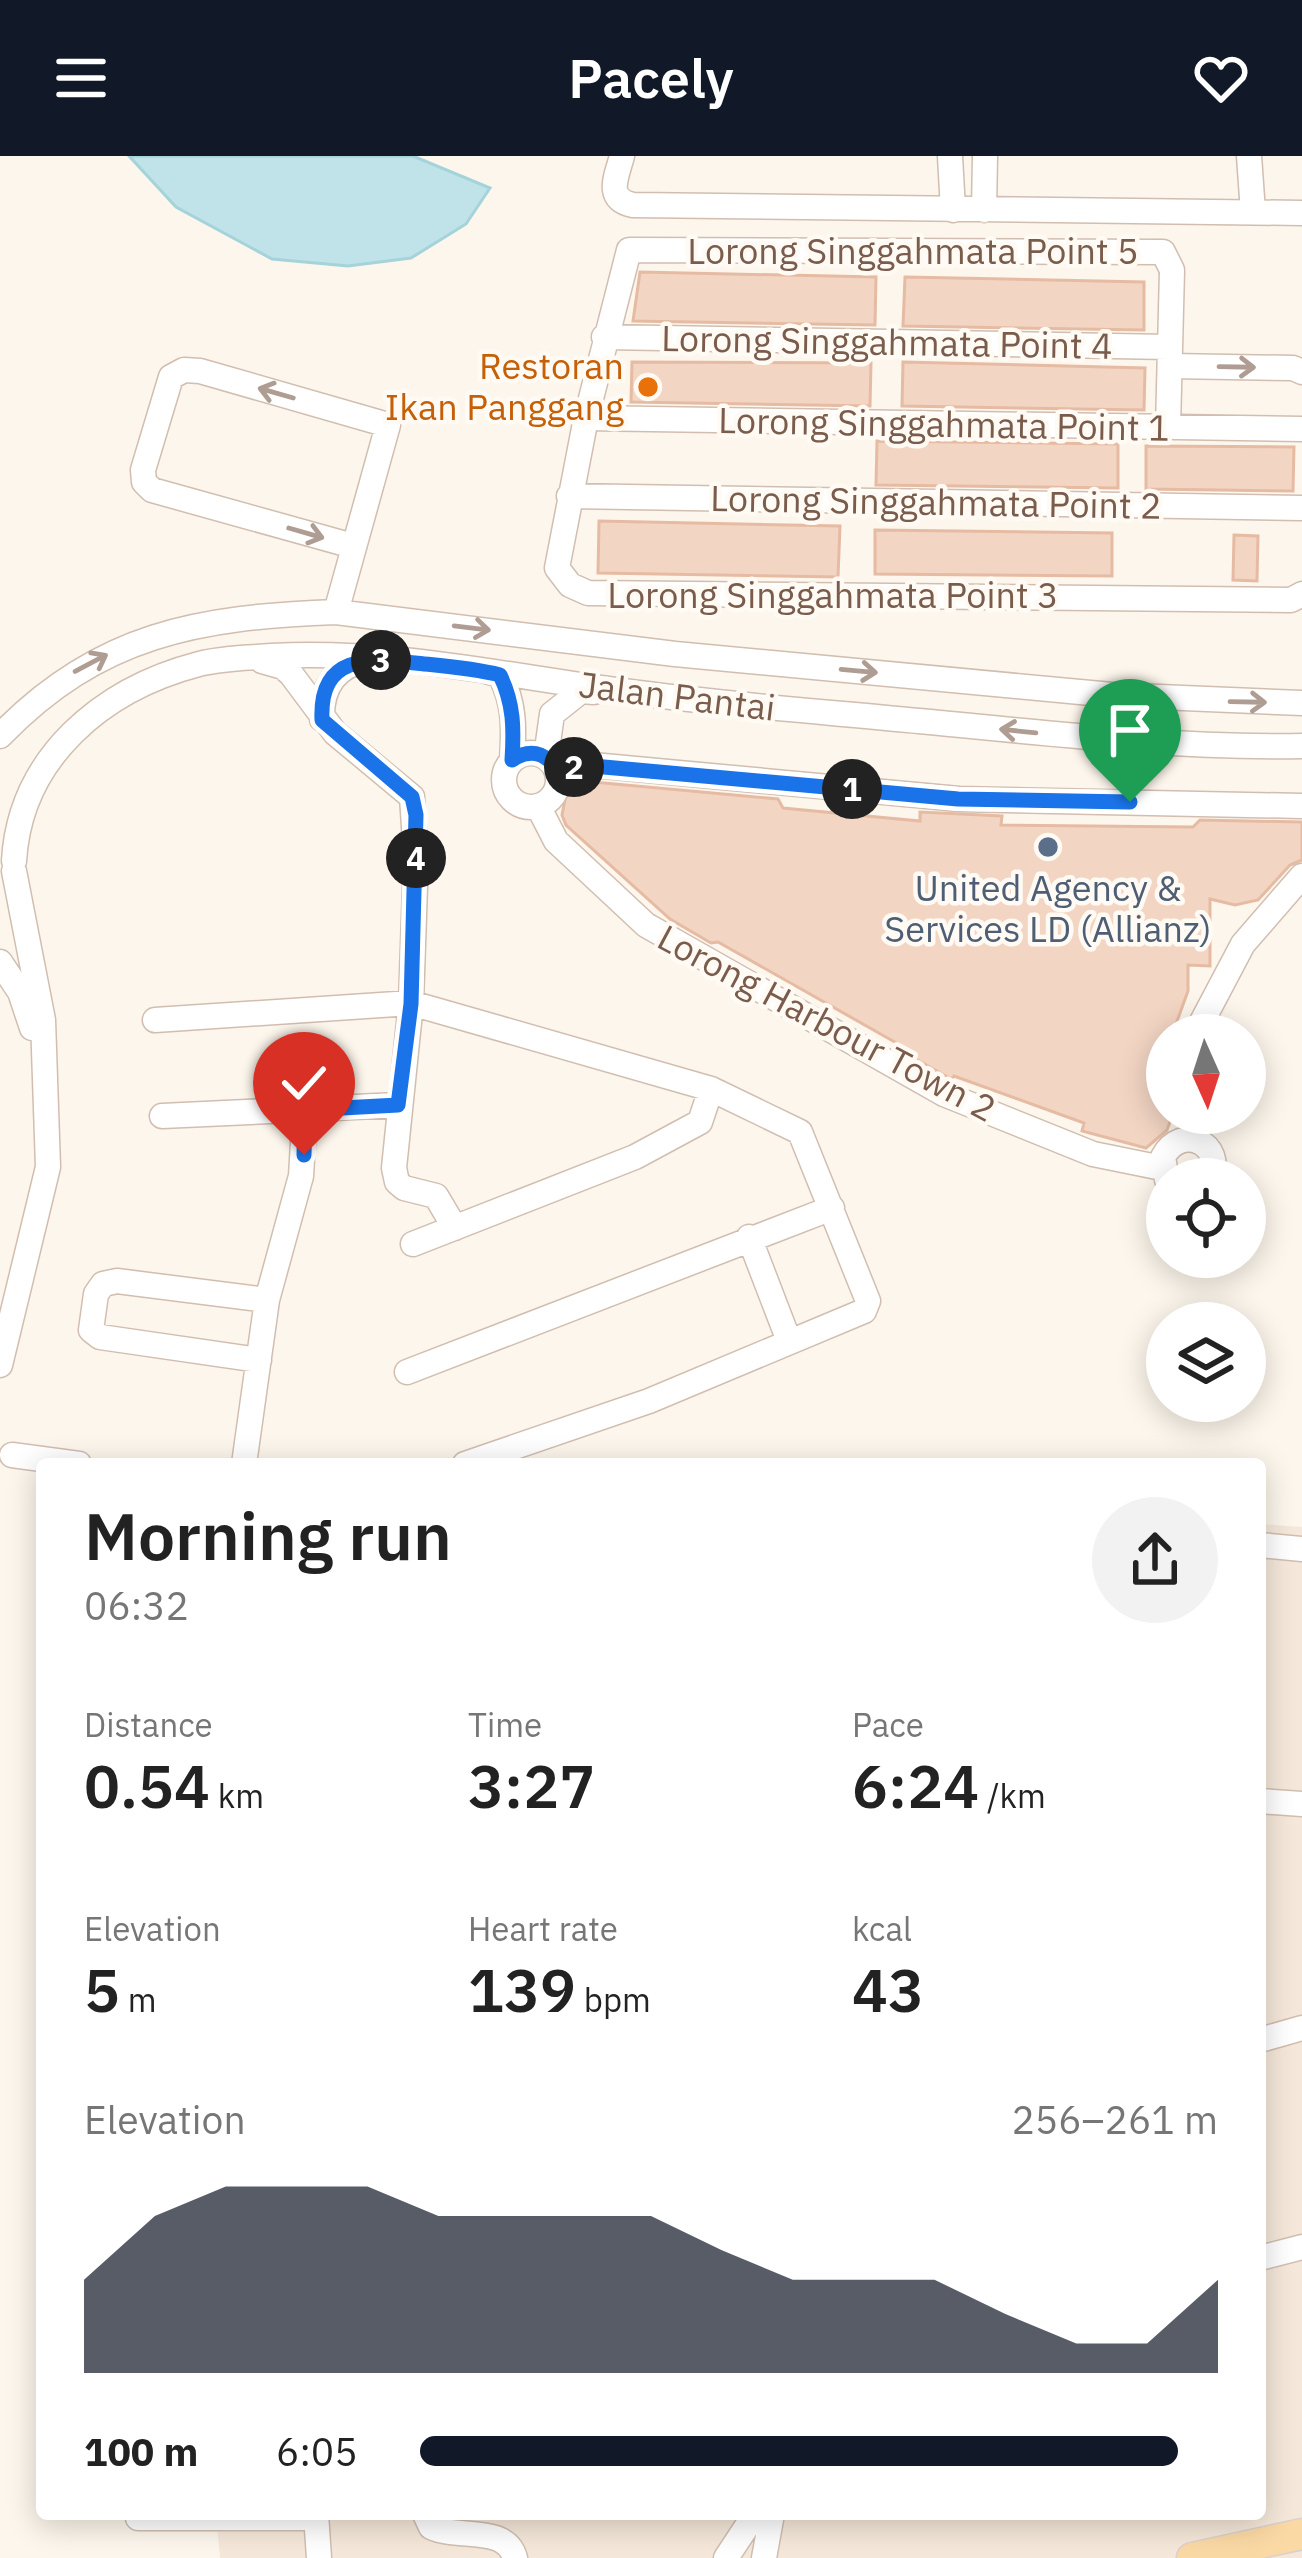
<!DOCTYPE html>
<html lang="en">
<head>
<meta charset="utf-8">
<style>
	:root { --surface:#fff; --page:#f2f2f2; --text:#222; --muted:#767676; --accent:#111827 }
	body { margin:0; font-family:"IBM Plex Sans",sans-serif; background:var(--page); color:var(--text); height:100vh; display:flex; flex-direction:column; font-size:45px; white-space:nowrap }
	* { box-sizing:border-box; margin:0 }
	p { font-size:39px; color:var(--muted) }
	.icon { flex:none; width:66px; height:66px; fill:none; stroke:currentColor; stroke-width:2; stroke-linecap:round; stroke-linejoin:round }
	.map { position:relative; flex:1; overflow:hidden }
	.sheet { position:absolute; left:36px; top:1302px; width:1230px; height:1062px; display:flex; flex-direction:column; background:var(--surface); border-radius:12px; box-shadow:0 6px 30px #0003 }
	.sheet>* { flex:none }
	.needle { width:78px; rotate:177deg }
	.controls { position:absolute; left:1146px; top:858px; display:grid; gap:24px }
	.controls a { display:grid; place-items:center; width:120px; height:120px; border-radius:50%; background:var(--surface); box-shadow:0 6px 30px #0003; font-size:60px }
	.pin { position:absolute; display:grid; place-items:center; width:102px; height:102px; color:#fff; margin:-123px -51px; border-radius:50% 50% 50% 0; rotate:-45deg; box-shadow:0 0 12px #0007 }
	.pin .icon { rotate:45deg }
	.km { position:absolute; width:60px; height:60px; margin:-30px; border-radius:50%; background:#222; color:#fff; font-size:33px; line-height:60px; text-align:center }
	.round { display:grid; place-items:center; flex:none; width:126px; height:126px; border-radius:63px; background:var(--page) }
	.head { display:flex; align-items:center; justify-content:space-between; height:204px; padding:0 48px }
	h1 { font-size:66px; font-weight:600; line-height:90px }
	.stats { display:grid; grid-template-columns:repeat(3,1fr); gap:18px; height:204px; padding:12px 48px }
	.stats div { display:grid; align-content:center }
	.stats b { font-size:60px; font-weight:600 }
	.stats small { font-size:33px; font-weight:400 }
	.stats p { font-size:33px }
	.chart { height:336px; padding:24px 48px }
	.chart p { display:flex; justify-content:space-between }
	.chart svg { width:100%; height:216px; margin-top:12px; fill:var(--accent); opacity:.7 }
	ul { padding:0 48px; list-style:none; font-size:39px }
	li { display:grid; grid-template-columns:192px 144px 1fr; align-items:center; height:90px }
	li i { height:30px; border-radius:15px; background:var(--accent) }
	header { display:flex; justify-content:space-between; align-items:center; height:156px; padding:0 48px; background:var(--accent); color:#fff; font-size:54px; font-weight:600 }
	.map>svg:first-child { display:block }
</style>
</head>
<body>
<header><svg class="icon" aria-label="menu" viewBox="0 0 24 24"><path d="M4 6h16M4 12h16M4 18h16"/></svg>Pacely<svg class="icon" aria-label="heart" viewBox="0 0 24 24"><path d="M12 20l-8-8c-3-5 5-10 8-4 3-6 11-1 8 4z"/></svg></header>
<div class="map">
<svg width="1302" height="2402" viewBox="0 0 1302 2402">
	<rect width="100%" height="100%" fill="#fdf6ec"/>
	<!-- residential -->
	<path fill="#f5e8da" d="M 1260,1368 L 1302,1371 L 1302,2402 L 220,2402 L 216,2358 L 1260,2358 Z"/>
	<!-- water -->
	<path fill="#bfe3e8" stroke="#a5d3da" stroke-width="3" d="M 129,0 L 413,0 L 490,32 L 466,68 L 411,102 L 348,110 L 272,103 L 176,51 Z"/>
	<!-- building -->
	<path fill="#f3d5c3" stroke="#e6bba3" stroke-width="3" d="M 640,116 L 876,121 L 875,169 L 633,165 Z
		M 905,121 L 1144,126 L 1144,174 L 903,170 Z
		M 632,206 L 871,207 L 870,250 L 631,246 Z
		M 903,206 L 1145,212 L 1144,254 L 902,250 Z
		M 877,285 L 1118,288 L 1118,332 L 876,329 Z
		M 1146,290 L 1294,291 L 1293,335 L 1146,333 Z
		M 599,365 L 840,370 L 838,421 L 598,417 Z
		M 875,374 L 1112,377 L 1112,420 L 875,418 Z
		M 1234,379 L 1258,380 L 1257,425 L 1233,424 Z
		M 593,626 L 778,643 L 783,652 L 920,665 L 920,656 L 1002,660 L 1001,669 L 1193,671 L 1200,664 L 1302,666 L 1302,704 L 1290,709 L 1258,744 L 1235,749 L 1210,743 L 1210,810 L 1188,809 L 1188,835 L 1172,879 L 1167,879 L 1160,912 L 1167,917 L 1167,957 L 1173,957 L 1167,974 L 1146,992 L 1082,975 L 1084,967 L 954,920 L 951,923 L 898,893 L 900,889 L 718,786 L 711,787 L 670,763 L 566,669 L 562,659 L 567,633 L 573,628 Z"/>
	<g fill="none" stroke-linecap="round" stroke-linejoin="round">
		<!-- minor casing -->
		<g stroke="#d1beb0" stroke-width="27">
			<path id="minor" d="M 622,0 C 616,22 605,43 633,49 L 1302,57
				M 950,0 L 953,54
				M 1249,0 L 1253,56
				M 984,54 L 985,0
				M 604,181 L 1169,191
				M 1170,210 L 1293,212 L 1302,216
				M 586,262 L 1302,273
				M 1168,271 L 1172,114 L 1163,96 L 629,94 L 586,262 L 557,412 L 570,429 L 588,437 L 1291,444 L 1302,438
				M 569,340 L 1302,352
				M 336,456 L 388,269 L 200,215 L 184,214 L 171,221 L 143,314 L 144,326 L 152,334 L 353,390
				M 262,505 L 283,511 L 291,518 L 335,577 L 412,641 L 416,701 L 411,847 L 394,1012 L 397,1026 L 404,1032 L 436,1040 L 455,1072
				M 489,516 L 500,519 C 515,548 514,572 512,604
				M 322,563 C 321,531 336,509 368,504
				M 0,580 C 98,478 199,461 336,456 L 675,498 L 1112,539 L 1302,547
				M504 624a27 27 0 1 1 54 0a27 27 0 1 1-54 0Z
				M 546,601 L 552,558 L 581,535 L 594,536
				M 556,613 L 593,609 L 959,643 L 1302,650
				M 538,650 L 556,685 L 646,769 L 944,938 L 1093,998 L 1162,1012
				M 14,705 C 20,601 103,533 199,508 C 222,502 247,502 271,500 C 389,493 507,520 623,535 C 725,549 828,556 930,566 C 1054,578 1178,592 1302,590
				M 0,806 L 20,836 L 32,872
				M 155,864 L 411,847 L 711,933 L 800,976 L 868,1145 L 864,1155 L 649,1245 L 465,1308
				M 1195,879 L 1243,788 L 1302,720
				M 162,960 L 398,949
				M 1167,1024 L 1163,1001 C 1181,967 1225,987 1211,1023
				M 749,1081 L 789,1185
				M 413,1088 L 635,1001 L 700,966 L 711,933
				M 259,1204 L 100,1181 L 91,1174 L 96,1138 L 103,1128 L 117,1125 L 267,1144
				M 0,1209 L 48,1011 L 43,864 L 14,715
				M 407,1216 L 832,1052
				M 12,1299 L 79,1308
				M 244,1308 L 267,1144 L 301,1020 L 305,954
				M 1260,1389 L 1302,1393
				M 1260,1645 L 1302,1648
				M 1260,1884 L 1302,1872
				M 1260,2102 L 1302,2091
				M 316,2358 L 319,2402
				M 425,2358 L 431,2371 C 457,2384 506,2368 515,2402
				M 138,2362 L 316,2362
				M 726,2402 L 755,2358
				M 764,2402 L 772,2358"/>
		</g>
		<!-- major casing -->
		<g stroke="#dad1cd" stroke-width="33">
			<path id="major" d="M 1192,2402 L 1302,2378"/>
		</g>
		<!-- minor -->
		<use href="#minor" stroke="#fff" stroke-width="24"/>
		<!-- major -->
		<use href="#major" stroke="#fbd9a5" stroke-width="30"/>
	</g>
	<!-- one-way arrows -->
	<defs><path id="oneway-shaft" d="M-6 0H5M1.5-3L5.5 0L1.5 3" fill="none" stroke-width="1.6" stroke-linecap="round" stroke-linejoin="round" transform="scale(3)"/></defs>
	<g stroke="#af9d94">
		<use href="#oneway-shaft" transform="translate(1237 211) rotate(1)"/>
		<use href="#oneway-shaft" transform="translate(276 237) rotate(-164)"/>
		<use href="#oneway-shaft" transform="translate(306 377) rotate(16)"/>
		<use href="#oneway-shaft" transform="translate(472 472) rotate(7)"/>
		<use href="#oneway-shaft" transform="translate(91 507) rotate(-28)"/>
		<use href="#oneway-shaft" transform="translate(859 515) rotate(5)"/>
		<use href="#oneway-shaft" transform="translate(1248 546) rotate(1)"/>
		<use href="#oneway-shaft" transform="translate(1018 575) rotate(-174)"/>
	</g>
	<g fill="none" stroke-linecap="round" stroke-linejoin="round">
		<!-- route casing -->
		<g stroke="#fff" stroke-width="24">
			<path id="route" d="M 304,999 L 305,954 L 398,949 L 411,848 L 416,659 L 412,641 L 322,564 C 319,499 367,502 415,507 C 444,510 472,512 500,519 C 514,548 514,573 512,604 C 528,593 545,595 556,613 L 593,610 L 958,643 L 1130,646"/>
		</g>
		<!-- route -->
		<use href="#route" stroke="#1a73e8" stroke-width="15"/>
	</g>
	<!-- markers -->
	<circle fill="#e8710a" stroke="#fffaf3" stroke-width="4.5" cx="648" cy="231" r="12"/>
	<circle fill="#5c6f8a" stroke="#fffaf3" stroke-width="4.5" cx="1048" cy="691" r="12"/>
	<g text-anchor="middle" stroke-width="9" stroke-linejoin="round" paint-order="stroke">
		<!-- street labels -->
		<g font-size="36" fill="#7a5c4d" stroke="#fffaf3">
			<text x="913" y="108">Lorong Singgahmata Point 5</text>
			<text transform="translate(887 186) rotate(1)" y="13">Lorong Singgahmata Point 4</text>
			<text transform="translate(944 268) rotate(1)" y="13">Lorong Singgahmata Point 1</text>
			<text transform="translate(936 346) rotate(1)" y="13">Lorong Singgahmata Point 2</text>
			<text x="833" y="452">Lorong Singgahmata Point 3</text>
			<text transform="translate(677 540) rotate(7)" y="13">Jalan Pantai</text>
			<text transform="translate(827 867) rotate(28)" y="13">Lorong Harbour Town 2</text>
		</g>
		<!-- food labels -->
		<g font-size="36" fill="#c56008" stroke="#fffaf3" text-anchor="end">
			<text x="624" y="223">Restoran<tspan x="624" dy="41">Ikan Panggang</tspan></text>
		</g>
		<!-- service labels -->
		<g font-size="36" fill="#4e5e75" stroke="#fffaf3">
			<text x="1048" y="745">United Agency &amp;<tspan x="1048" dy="41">Services LD (Allianz)</tspan></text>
		</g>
	</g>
</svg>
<div class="controls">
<a><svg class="needle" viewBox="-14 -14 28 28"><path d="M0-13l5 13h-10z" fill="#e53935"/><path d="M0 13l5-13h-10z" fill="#767676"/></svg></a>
<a><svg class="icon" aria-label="locate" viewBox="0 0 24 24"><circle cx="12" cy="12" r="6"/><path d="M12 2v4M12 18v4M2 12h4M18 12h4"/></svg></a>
<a><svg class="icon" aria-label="layers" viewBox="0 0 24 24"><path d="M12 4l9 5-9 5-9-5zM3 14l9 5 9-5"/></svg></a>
</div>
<div class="pin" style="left:1130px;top:646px;background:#1e9e55"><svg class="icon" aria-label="arrive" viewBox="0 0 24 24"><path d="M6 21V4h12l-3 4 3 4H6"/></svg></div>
<div class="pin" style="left:304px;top:999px;background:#d93025"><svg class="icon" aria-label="check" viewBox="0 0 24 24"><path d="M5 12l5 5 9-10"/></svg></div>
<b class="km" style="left:852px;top:633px">1</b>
<b class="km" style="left:574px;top:611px">2</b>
<b class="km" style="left:381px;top:504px">3</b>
<b class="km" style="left:416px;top:702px">4</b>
<section class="sheet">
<div class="head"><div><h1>Morning run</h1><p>06:32</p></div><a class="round"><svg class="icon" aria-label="share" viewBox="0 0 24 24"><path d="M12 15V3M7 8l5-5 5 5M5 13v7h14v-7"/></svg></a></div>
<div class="stats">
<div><p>Distance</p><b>0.54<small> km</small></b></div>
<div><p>Time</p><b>3:27</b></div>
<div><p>Pace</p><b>6:24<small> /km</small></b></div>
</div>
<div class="stats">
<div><p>Elevation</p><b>5<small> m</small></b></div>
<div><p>Heart rate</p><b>139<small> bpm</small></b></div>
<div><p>kcal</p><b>43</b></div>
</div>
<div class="chart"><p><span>Elevation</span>256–261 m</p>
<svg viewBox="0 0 160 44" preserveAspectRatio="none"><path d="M0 44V25L10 12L20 6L30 6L40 6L50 12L60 12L70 12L80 12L90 19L100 25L110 25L120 25L130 32L140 38L150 38L160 25V44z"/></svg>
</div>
<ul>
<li><b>100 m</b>6:05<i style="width:95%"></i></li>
</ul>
</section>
</div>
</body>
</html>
